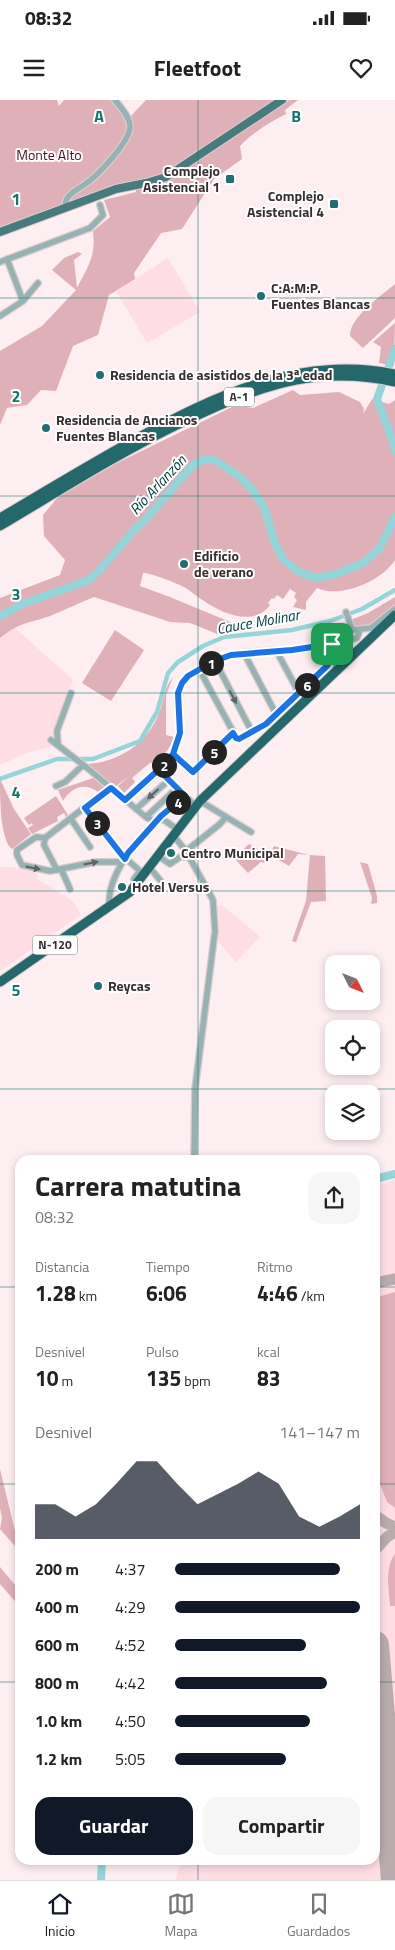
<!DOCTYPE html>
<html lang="es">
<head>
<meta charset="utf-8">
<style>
	:root { --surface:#fff; --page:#f6f6f6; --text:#222; --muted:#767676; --line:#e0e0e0; --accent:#111827 }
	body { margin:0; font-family:"Titillium Web",sans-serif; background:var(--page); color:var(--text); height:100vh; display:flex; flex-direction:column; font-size:19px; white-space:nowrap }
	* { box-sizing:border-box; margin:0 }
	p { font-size:16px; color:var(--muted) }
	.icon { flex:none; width:28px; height:28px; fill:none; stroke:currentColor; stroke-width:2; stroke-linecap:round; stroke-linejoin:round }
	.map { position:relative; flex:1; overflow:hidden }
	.details { position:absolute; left:15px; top:1055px; width:365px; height:710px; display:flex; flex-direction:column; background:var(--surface); border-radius:15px; box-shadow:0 2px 8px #0003 }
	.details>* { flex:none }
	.needle { width:32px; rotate:132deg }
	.tools { position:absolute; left:325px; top:855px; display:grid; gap:10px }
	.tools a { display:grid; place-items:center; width:55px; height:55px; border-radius:10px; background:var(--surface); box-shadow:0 2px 8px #0003; font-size:25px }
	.pin { position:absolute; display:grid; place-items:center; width:42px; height:42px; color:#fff; margin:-21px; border-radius:10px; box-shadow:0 2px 8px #0006 }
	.km { position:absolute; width:25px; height:25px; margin:-12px; border-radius:50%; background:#222; color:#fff; font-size:14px; line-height:25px; text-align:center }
	.round { display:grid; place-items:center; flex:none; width:52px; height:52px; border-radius:15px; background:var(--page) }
	.head { display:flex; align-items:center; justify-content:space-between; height:85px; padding:0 20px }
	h1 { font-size:28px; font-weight:700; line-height:38px }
	.figures { display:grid; grid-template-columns:repeat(3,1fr); gap:8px; height:85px; padding:5px 20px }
	.figures div { display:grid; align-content:center }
	.figures b { font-size:21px; font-weight:700 }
	.figures small { font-size:14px; font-weight:400 }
	.figures p { font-size:14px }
	.chart { height:140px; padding:10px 20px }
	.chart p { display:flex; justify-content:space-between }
	.chart svg { width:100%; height:90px; margin-top:5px; fill:var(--accent); opacity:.7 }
	.primary-button { display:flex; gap:10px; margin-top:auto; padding:10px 20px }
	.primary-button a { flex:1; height:58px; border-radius:15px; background:var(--accent); color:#fff; font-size:20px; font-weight:700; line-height:58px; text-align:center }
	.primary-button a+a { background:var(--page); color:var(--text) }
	ul { padding:0 20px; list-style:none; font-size:16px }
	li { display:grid; grid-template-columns:80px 60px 1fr; align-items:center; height:38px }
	li i { height:12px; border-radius:6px; background:var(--accent) }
	.status { display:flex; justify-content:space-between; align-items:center; height:35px; padding:0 25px; background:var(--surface); direction:ltr }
	.status svg { height:14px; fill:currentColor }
	header { display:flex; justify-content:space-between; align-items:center; height:65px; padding:0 20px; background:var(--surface); font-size:22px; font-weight:700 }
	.tabs { display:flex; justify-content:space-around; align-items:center; height:70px; border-top:1px solid var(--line); background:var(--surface); font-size:14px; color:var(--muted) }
	.tabs a { display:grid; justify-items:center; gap:2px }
	.tabs .active { color:var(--accent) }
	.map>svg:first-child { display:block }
</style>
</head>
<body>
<div class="status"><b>08:32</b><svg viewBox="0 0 49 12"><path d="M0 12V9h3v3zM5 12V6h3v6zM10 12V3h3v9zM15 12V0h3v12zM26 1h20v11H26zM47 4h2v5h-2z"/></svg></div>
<header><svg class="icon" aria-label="menu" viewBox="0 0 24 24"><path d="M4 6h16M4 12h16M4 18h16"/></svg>Fleetfoot<svg class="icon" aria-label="heart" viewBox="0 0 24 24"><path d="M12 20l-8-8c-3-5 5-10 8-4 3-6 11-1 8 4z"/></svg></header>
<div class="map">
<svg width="395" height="1780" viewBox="0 0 395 1780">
	<rect width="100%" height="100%" fill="#fdeef1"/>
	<!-- built -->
	<path fill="#ffdde4" d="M 168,158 L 200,212 L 147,243 L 116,191 Z
		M 14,527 L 73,580 L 50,647 L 30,652 L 0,665 L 0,538 Z
		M 0,767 L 12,767 L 37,773 L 37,779 L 73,801 L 81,815 L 0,871 Z
		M 221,804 L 260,837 L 236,862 L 216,839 L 218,807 Z
		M 395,1080 L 395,1780 L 176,1780 L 181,1760 L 375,1760 L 375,1085 Z"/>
	<!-- green -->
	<path fill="#e0b0b9" d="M 0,0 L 57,0 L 59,6 L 64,0 L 114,0 L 129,18 L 146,0 L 276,0 L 244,23 L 248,28 L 289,0 L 298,0 L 285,10 L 286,14 C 268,23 254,32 240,46 L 242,59 L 214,79 L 182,129 L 161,133 L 134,173 L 135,179 L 109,195 L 98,235 L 73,246 L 56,291 L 41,290 L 27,305 L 7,308 L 0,325 L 0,251 L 42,226 L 76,190 L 52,170 L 64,158 L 78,152 L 82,154 L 74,160 L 77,188 C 88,166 96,157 93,131 L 110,117 L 104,100 L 136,92 L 136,81 L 121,83 L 0,127 Z
		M 395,184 L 395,218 L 363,248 L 350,236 C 349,218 382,195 395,184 Z
		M 395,223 L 394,266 L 379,263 L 381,247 L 373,242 Z
		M 293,290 L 300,295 L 339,292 L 360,302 L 364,309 L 363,314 L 372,299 L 389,304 L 395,300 L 395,460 C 382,481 340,499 317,488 L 306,502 L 306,510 L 293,507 L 297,500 L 294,497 L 296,493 L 290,489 L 283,499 L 277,495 L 274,499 L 272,498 L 268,503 L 270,505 C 254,527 223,514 204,501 C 197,497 191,491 184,487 C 176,483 152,473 143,473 L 140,486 L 170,497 L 235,524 L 220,535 L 190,523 L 170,522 L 94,497 C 79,503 65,510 50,516 C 27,524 20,522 0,538 L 0,498 L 60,475 L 65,460 L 44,436 L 43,415 L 58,397 L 117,363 L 236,305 L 253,308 Z
		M 395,497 L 395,505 L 369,526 L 357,527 L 353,524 L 353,519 L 368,513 Z
		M 115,530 L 144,550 L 111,601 L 82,583 Z
		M 173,577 L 166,595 L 166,635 L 174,637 C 171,648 164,655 155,662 L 158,667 L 155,669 L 151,662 L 132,678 L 135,682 L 124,693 L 118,686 L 129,676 L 115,687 L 86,664 C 118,663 148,643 159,613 C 164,601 164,587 173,577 Z
		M 93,678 L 104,687 L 98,692 C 85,682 71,687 63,701 L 58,690 Z
		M 0,679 L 14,709 L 31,734 L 12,749 C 0,740 0,697 0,679 Z
		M 56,696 L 68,715 L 66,717 L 64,713 L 57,717 L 58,721 L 32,734 L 28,728 L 33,725 L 32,723 L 29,725 L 24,718 Z
		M 249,744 L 267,754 L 270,754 L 274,746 L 309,755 L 298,754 L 289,766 L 270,755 L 264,763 L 261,762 L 248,773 L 234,758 Z
		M 310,755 L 325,756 L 326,801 L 311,802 L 296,842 L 292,841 L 306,801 Z
		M 360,762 L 368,764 L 377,796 L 377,803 L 371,804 L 372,798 Z
		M 395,1192 L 395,1408 L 387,1402 L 380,1384 L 375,1330 L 375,1202 L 381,1196 Z
		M 0,1369 L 20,1452 L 0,1429 L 2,1418 L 0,1408 Z
		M 395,1454 L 395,1506 L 390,1506 C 389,1489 384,1469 395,1454 Z
		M 0,1467 L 20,1491 L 20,1507 L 0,1484 Z"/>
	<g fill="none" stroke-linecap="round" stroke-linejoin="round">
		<!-- canal -->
		<path stroke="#93d5d8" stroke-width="4.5" d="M 0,679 L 57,659 L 93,659 L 140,641 L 157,612 L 168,573 L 178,562 L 203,546 L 224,537 L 292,530 L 330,521 L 362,509 L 395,490"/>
		<!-- river -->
		<path stroke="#93d5d8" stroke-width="8" d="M 395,249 L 377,299 L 393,342 L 395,351
			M 0,516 L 25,503 L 89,480 L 101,469 L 133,431 L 145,420 L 194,364 L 206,359 L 215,360 L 240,377 L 251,388 L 264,407 L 275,444 L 284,460 L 299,472 L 316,478 L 337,474 L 363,463 L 379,449 L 395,417
			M 375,1079 L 395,1074
			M 101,1780 L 102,1760"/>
		<!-- taxiway -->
		<path stroke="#b9acae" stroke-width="11" d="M 375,1183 L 395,1179
			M 375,1415 L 386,1423 L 395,1427
			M 375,1450 L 387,1437 L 395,1432"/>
		<!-- runway -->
		<path stroke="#b9acae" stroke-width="28" d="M 375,1545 L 395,1780"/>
		<!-- minor casing -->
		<g stroke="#daccce" stroke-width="8">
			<path id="minor" d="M 66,106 C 65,102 66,99 69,96 C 74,90 82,87 88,82 C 99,74 130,41 130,27 C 130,17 121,8 115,0
				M 7,159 L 23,201
				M 0,162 L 90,128 L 103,115 L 100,105
				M 0,216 L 23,201 L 38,183
				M 346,512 L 352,529
				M 350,537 L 349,534 L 351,530 L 371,528 L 395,509
				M 350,537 L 353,539 L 357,538 L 359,533 L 357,530
				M 277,552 L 299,593
				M 244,553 L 276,614
				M 215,561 L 252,632
				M 199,569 L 236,637 L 238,639 L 265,624 L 328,565 L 330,547 L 332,544
				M 305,595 L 343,557 L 346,551 L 342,541
				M 51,640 L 86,667 L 147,718 L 152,720 L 164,720 L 177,729
				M 58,645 L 57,631 L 71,593
				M 173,654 L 193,672 L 233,633
				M 159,669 L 195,706
				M 56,686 L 65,682 L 83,665
				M 125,700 C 143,684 169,668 177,644 C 185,622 168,597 186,578 C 191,573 198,570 205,566 C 215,561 226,556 237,554 C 275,547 314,555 350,537
				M 200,701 L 251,732
				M 85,708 L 122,755 L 140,771 L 134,779
				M 136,709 L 169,680
				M 146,717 L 177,688
				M 71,719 L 90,747
				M 173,735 L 186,751 L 213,800 L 215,831 L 195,989 L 194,1060
				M 45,738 L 36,737 L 17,750 L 17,755 L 22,765 L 50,771 L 96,762 L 119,762 L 125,759
				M 45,738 L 111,687
				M 45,738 L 44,745 L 57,770
				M 186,751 L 220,724 L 225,718
				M 158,756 L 170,764 L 180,757 L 188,756
				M 150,768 L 160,780
				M 61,769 L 70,789
				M 109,808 C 109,801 109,795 111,788 C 121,752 157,719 185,695"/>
		</g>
		<!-- major casing -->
		<g stroke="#daccce" stroke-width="10">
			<path id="major" d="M 0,132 L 116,89 L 146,83 L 166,77 L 282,0"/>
		</g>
		<!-- highway casing -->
		<g stroke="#daccce" stroke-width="11">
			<path id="highway" d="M 0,418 C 44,392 87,366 132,341 C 212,297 300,254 395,274
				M 0,426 C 59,391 117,354 179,324 C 217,306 255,288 296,280 C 329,274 363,275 395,282
				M 0,882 L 130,792 L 200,701 L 395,515"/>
		</g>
		<!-- minor -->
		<use href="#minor" stroke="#97b2b3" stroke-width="5.5"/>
		<!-- major -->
		<use href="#major" stroke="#477b7e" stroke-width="8"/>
		<!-- highway -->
		<use href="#highway" stroke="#24686b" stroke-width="9"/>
	</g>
	<!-- one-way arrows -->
	<defs><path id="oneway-solid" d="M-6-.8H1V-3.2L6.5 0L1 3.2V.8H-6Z" transform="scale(1.25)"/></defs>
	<g fill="#5e6365">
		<use href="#oneway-solid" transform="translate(233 597) rotate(62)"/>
		<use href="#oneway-solid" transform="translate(153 694) rotate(138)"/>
		<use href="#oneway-solid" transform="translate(91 763) rotate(-11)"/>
		<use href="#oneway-solid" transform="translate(33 768) rotate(11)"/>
	</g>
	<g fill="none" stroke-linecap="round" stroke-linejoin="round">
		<!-- route casing -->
		<g stroke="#fff" stroke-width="10">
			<path id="route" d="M 332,544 L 292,550 L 231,555 L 214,561 L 188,576 L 182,583 L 178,593 L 180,633 L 173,654 L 166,663 L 125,700 L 111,688 L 85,708 L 125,759 L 128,753 L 161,716 L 185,696 L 159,670 C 164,665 169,660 173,654 L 193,672 L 233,633 L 236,638 L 239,639 L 266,624 L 328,565 L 330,547 L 332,544"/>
		</g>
		<!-- route -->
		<use href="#route" stroke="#1a73e8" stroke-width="6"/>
	</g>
	<!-- grid -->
	<path fill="none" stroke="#0f766e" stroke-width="1" stroke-opacity="0.55" d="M 198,0 L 198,1060M 0,198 L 395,198M 0,396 L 395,396M 0,593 L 395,593M 0,791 L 395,791M 0,989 L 395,989M 0,1187 L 20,1187M 375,1187 L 395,1187M 0,1384 L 20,1384M 375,1384 L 395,1384M 0,1582 L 20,1582M 375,1582 L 395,1582M 198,1760 L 198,1780"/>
	<!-- markers -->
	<g fill="#216d71" stroke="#fff" stroke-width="2">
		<rect x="225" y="74" width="10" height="10" rx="2.5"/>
		<rect x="329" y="99" width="10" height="10" rx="2.5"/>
		<circle cx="261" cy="196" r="5"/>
		<circle cx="100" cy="275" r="5"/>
		<circle cx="46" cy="328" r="5"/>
		<circle cx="184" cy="464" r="5"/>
		<circle cx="171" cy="753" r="5"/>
		<circle cx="122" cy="787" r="5"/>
		<circle cx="98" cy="886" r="5"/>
	</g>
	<g text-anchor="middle" stroke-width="4" stroke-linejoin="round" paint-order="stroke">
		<!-- shield labels -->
		<g fill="#fff" stroke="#746d6f" stroke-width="1">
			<rect x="224" y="287.5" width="30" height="19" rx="4"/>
			<rect x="32.5" y="835.5" width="45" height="19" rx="4"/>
		</g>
		<g font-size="12" font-weight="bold" fill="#382f31">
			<text x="239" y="301">A-1</text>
			<text x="55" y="849">N-120</text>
		</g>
		<!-- park labels -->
		<g font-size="14" fill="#500f25" stroke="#fff">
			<text x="49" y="60">Monte Alto</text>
		</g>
		<!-- poi labels -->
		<g font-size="14" font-weight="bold" fill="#382f31" stroke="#fff" text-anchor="start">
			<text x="220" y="76" text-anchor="end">Complejo<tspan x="220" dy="16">Asistencial 1</tspan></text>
			<text x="324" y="101" text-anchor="end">Complejo<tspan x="324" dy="16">Asistencial 4</tspan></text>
			<text x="271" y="193">C:A:M:P.<tspan x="271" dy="16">Fuentes Blancas</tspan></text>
			<text x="110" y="280">Residencia de asistidos de la 3ª edad</text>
			<text x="56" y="325">Residencia de Ancianos<tspan x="56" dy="16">Fuentes Blancas</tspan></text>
			<text x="194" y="461">Edificio<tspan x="194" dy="16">de verano</tspan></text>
			<text x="181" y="758">Centro Municipal</text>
			<text x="132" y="792">Hotel Versus</text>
			<text x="108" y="891">Reycas</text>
		</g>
		<!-- water labels -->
		<g font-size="15" font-style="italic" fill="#004043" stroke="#fff">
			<text transform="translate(158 385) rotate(-47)" y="5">Río Arlanzón</text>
			<text transform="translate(258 522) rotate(-10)" y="5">Cauce Molinar</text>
		</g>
	</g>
	<g font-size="16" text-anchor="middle" font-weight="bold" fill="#0f766e" stroke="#fff" stroke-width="4" stroke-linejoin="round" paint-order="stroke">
		<text x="99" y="22">A</text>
		<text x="296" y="22">B</text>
		<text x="16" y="105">1</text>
		<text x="16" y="302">2</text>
		<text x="16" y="500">3</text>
		<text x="16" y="698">4</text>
		<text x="16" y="896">5</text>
	</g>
</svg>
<div class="tools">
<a><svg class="needle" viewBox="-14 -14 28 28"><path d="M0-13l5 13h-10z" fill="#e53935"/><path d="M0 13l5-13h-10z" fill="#767676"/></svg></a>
<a><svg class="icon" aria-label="locate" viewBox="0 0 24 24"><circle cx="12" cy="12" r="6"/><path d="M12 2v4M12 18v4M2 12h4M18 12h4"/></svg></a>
<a><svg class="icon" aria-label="layers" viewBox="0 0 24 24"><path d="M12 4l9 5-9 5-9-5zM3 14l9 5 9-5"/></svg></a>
</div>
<div class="pin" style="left:332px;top:544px;background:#1e9e55"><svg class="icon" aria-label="arrive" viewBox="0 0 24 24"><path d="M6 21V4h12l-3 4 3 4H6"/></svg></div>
<b class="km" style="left:211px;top:563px">1</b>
<b class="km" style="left:164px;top:665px">2</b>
<b class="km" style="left:97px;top:723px">3</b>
<b class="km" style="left:178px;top:702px">4</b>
<b class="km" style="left:214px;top:652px">5</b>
<b class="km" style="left:307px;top:585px">6</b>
<section class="details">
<div class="head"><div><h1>Carrera matutina</h1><p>08:32</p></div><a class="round"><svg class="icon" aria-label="share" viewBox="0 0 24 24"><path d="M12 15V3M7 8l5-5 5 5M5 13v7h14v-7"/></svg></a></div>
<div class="figures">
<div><p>Distancia</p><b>1.28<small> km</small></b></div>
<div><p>Tiempo</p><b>6:06</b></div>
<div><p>Ritmo</p><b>4:46<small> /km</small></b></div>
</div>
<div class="figures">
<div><p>Desnivel</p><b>10<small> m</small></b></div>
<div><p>Pulso</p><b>135<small> bpm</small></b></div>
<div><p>kcal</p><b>83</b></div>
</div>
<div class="chart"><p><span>Desnivel</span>141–147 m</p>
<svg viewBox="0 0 160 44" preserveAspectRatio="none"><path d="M0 44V27L10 27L20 33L30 27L40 17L50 6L60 6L70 17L80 27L90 22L100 17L110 11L120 17L130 33L140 38L150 33L160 27V44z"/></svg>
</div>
<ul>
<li><b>200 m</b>4:37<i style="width:89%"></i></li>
<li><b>400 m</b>4:29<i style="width:100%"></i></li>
<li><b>600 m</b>4:52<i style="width:71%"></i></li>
<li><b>800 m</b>4:42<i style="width:82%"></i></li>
<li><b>1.0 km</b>4:50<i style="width:73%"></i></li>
<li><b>1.2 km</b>5:05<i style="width:60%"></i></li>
</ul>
<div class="primary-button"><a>Guardar</a><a>Compartir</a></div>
</section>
</div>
<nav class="tabs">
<a class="active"><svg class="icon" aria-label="home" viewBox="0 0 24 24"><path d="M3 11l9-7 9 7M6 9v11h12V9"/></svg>Inicio</a>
<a><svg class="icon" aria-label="map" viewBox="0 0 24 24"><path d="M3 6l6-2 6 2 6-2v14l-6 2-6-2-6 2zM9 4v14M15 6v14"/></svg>Mapa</a>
<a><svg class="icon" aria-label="saved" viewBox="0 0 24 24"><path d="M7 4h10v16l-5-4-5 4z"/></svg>Guardados</a>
</nav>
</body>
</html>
